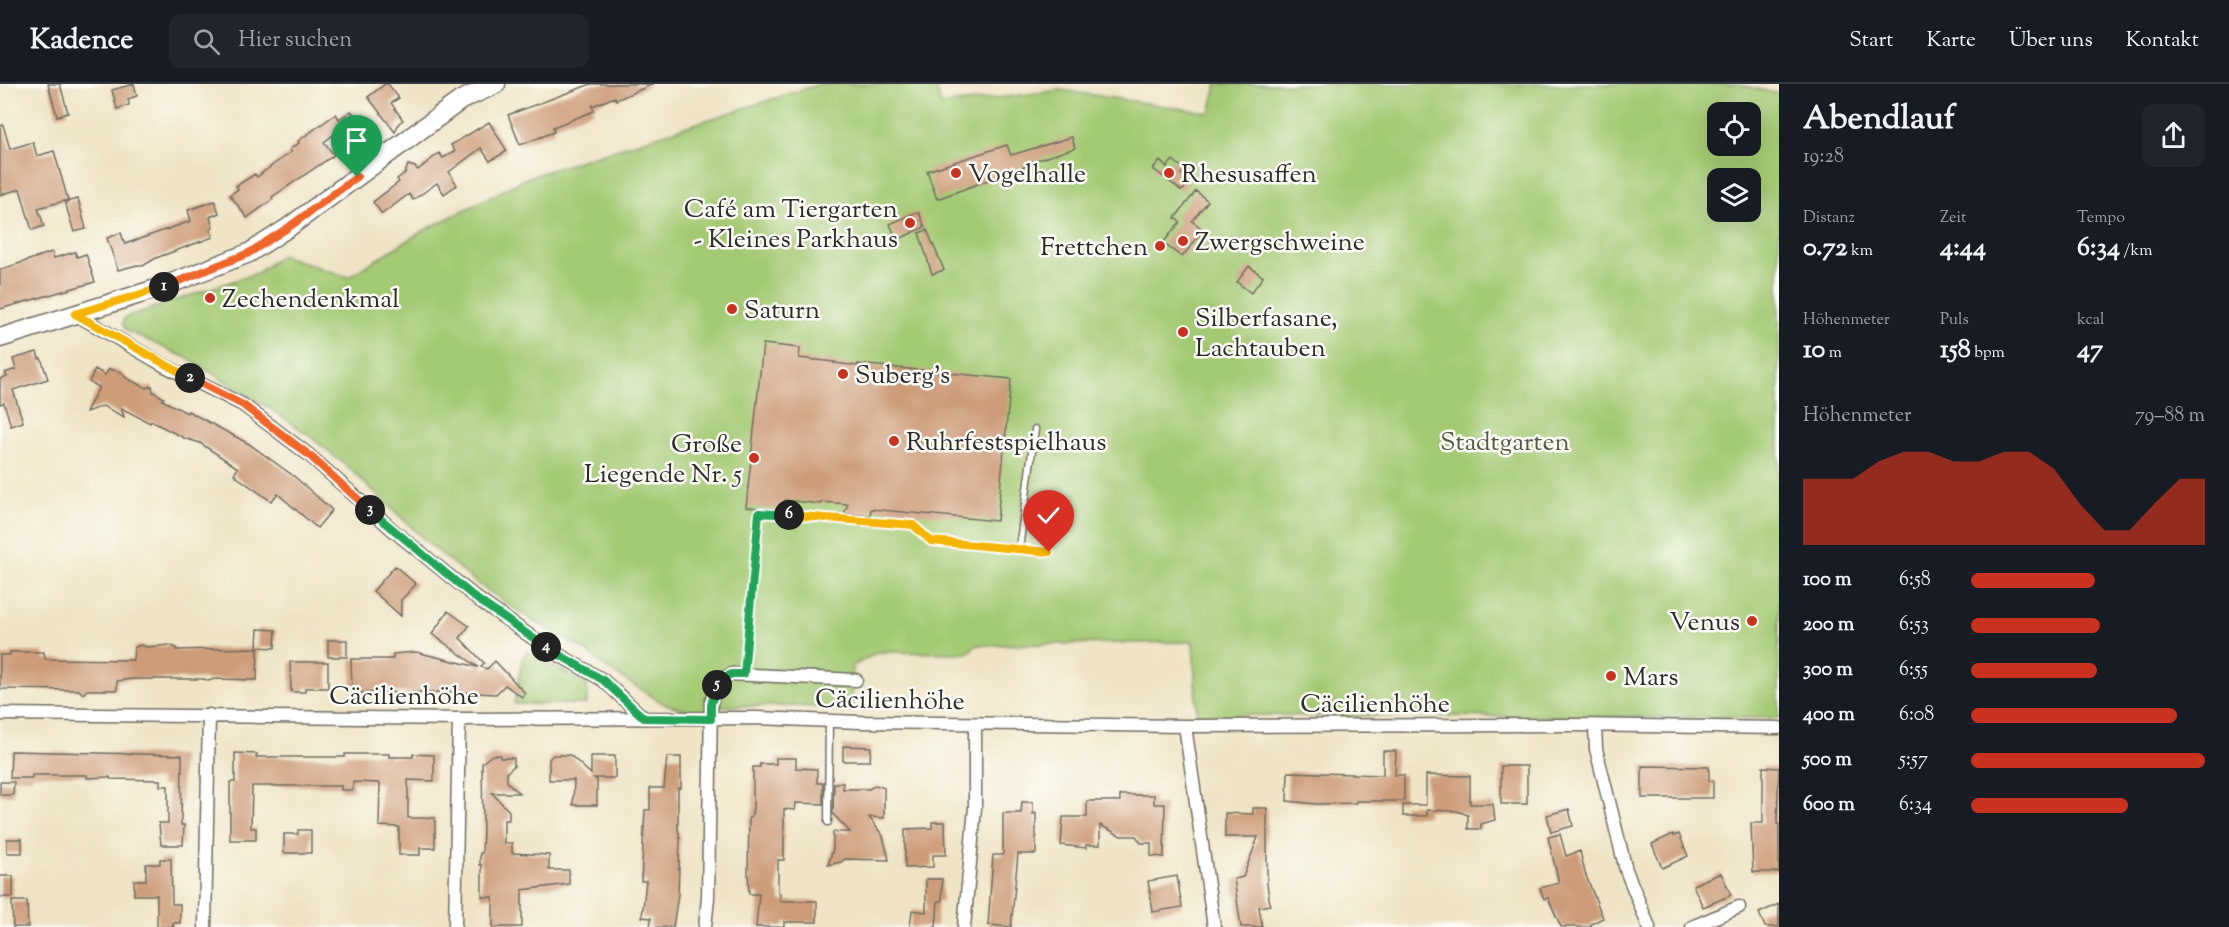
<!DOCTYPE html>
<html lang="de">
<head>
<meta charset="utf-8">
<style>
	:root { --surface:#171b24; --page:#20242c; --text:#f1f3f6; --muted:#9ea1a6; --line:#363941; --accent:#c8321e }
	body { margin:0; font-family:"Sorts Mill Goudy",serif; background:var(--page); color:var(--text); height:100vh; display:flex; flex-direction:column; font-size:22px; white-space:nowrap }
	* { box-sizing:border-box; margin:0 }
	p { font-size:20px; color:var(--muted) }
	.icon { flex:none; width:33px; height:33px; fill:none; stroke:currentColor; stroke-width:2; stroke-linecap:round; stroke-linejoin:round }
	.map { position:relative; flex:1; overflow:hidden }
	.side { display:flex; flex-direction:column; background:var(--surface); width:450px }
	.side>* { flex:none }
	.tools { position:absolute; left:1707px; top:18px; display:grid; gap:12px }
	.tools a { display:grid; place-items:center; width:54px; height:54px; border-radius:12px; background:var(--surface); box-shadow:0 6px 24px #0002; font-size:30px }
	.pin { position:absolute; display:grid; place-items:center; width:51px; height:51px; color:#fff; margin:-62px -26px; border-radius:50% 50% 50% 0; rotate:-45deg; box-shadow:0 0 6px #0007 }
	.pin .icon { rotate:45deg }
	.km { position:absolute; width:30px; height:30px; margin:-15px; border-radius:50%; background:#222; color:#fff; font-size:16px; line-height:30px; text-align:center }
	.round { display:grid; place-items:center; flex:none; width:63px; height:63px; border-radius:12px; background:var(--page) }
	.head { display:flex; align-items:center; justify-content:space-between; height:102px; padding:0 24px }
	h1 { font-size:33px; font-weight:800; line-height:45px }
	.figures { display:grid; grid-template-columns:repeat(3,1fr); gap:9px; height:102px; padding:6px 24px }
	.figures div { display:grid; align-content:center }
	.figures b { font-size:26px; font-weight:800 }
	.figures small { font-size:16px; font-weight:400 }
	.figures p { font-size:16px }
	.chart { height:168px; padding:12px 24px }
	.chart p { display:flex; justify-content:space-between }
	.chart svg { width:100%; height:108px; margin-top:6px; fill:var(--accent); opacity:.7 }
	ul { padding:0 24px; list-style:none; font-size:20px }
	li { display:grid; grid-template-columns:96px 72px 1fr; align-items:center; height:45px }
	li i { height:15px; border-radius:8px; background:var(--accent) }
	header { display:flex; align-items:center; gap:36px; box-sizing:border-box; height:84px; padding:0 30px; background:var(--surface); border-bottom:2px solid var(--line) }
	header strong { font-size:28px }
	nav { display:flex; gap:33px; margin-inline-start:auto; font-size:21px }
	.search { width:420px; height:54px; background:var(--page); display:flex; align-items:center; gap:15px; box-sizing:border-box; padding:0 21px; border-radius:12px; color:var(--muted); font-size:22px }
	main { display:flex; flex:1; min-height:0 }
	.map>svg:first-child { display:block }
</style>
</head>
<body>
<header>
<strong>Kadence</strong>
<div class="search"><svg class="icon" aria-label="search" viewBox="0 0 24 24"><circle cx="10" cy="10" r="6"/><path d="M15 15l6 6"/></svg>Hier suchen</div>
<nav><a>Start</a><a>Karte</a><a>Über uns</a><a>Kontakt</a></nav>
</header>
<main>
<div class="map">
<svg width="1779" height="843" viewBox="0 0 1779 843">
	<rect width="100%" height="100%" fill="#fdfcf7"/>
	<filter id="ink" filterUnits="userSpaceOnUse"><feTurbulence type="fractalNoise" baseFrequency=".0167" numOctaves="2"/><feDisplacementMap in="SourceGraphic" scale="12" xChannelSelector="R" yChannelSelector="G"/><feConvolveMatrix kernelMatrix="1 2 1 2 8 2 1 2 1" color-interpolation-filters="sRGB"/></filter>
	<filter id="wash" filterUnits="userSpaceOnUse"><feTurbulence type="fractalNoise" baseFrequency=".008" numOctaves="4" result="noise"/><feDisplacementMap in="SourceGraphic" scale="24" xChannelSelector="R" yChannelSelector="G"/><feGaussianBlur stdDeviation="1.35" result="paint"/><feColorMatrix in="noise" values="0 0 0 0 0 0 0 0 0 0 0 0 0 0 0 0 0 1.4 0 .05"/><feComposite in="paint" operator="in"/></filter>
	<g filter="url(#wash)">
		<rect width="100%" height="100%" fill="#efe4c6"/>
		<!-- green -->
		<path fill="#a4c973" stroke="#687a4f" stroke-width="1.5" fill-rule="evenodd" d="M 819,0 L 936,0 L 941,21 L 1061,6 L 1210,29 L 1217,0 L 1737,0 L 1779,10 L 1779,634 L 1197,631 L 1193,558 L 977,561 L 967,569 L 878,568 L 853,582 L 851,595 L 852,628 L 821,623 L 787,622 L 729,622 L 696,628 L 664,620 L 608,585 L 582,564 L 535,538 L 478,500 L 428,459 L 352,387 L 310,352 L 272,326 L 189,275 L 127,247 L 123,241 L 124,234 L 129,232 L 257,189 L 281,171 L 348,193 L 421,148 L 529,93 ZM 1718,28 L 1750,28 L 1750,62 L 1718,62 ZM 1718,94 L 1750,94 L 1750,128 L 1718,128 Z
			M 527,567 L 587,601 L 587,620 L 514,620 L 522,576 Z"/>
		<g id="blocks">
			<!-- building -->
			<path fill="#cd9d7a" d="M 48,0 L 60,0 L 68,29 L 57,32 Z
				M 134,0 L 137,12 L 128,15 L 129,21 L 117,25 L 112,6 Z
				M 385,0 L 388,0 L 399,14 L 391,19 L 403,36 L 399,39 L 395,48 L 368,13 Z
				M 591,0 L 653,0 L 616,16 L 615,13 L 592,22 L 594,27 L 553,43 L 554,48 L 520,61 L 508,31 Z
				M 351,27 L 374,56 L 369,59 L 366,66 L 357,61 L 344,43 L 324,58 L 334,71 L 272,113 L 273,115 L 247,134 L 230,111 L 238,105 L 236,102 L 255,90 L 257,93 L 274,80 L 291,68 L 290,65 L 299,59 L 298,57 L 336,30 L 339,35 Z
				M 489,38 L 507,67 L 490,77 L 481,64 L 449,88 L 457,101 L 444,110 L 437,99 L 413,116 L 409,110 L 382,130 L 373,118 L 399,98 L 397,95 L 405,89 L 408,81 L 415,83 L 418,86 L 439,69 L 443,74 L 455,67 L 451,61 Z
				M 3,41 L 10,65 L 33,58 L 37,72 L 54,67 L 68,116 L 38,124 L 44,142 L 32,146 L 20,105 L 0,111 L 0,42 Z
				M 1072,53 L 1075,64 L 1028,79 L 1029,81 L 937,115 L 927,87 L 1007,61 L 1011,71 Z
				M 1173,76 L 1185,86 L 1181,90 L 1190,98 L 1182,107 L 1153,85 L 1160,77 L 1167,83 Z
				M 1196,107 L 1208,117 L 1192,137 L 1204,146 L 1182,173 L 1163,159 L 1180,138 L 1175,134 Z
				M 78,115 L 86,145 L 74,148 L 65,118 Z
				M 215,117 L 219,129 L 210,133 L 213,144 L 210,145 L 213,153 L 156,174 L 143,182 L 137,181 L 118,186 L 107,154 L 121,149 L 125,160 L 191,137 L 188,126 Z
				M 914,129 L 919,129 L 925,143 L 897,156 L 890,140 Z
				M 927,146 L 944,186 L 932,190 L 919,149 Z
				M 52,168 L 54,174 L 75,168 L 77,173 L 86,170 L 95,198 L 0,225 L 0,186 Z
				M 1249,182 L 1263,193 L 1251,209 L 1237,198 Z
				M 763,260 L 800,264 L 799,274 L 835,278 L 834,279 L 858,282 L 858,280 L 1011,295 L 997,437 L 871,425 L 870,432 L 844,430 L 848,420 L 821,418 L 821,420 L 785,416 L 784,426 L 746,423 Z
				M 37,268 L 39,275 L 41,274 L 48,295 L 13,306 L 23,338 L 11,342 L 4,319 L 0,320 L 0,295 L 7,292 L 5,289 L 16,285 L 13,275 Z
				M 95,285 L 105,291 L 109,285 L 121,288 L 126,294 L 146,304 L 152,302 L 153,308 L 164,314 L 162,316 L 187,329 L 188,327 L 249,360 L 295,393 L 332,426 L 317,444 L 278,410 L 271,417 L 237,393 L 234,390 L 238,384 L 200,359 L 184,354 L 151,337 L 150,339 L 121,324 L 124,333 L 103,322 L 86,328 L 99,303 L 89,298 Z
				M 395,482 L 416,500 L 401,516 L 401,532 L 373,507 Z
				M 448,527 L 469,542 L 460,554 L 484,579 L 481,583 L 487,585 L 495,577 L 525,609 L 522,613 L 505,601 L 496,610 L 454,608 L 352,609 L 351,575 L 393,575 L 393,570 L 416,568 L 478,583 L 432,550 Z
				M 258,545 L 276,546 L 275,564 L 257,563 Z
				M 328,556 L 347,556 L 347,573 L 328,573 Z
				M 140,561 L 147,563 L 170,561 L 176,564 L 176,566 L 258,564 L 257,596 L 214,595 L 209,597 L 204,595 L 132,595 L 117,597 L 117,606 L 87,606 L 83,610 L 79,606 L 0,605 L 0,571 L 10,571 L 10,568 L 44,568 L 45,575 L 133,576 L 134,564 Z
				M 290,578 L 328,578 L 328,604 L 305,604 L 305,608 L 291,608 Z
				M 843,662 L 871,663 L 870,677 L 843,677 Z
				M 11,667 L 182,671 L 181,741 L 184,741 L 183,761 L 161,761 L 159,739 L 168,739 L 168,702 L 160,702 L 160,696 L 110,695 L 110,693 L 87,694 L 87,691 L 32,691 L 32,694 L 10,694 Z
				M 1383,667 L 1396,667 L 1395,691 L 1404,691 L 1404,717 L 1356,717 L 1356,719 L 1317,720 L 1287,717 L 1288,688 L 1383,691 Z
				M 235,669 L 257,670 L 256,673 L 345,673 L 345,670 L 389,670 L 389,673 L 413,673 L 413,670 L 434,671 L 434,697 L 408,696 L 408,734 L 435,734 L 435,764 L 420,764 L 420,771 L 399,771 L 399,743 L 379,742 L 380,699 L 353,698 L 353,706 L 341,706 L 341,702 L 252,702 L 251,744 L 256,744 L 256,756 L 230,756 L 230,698 L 235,698 Z
				M 492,671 L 500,671 L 500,674 L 514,674 L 514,682 L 507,688 L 507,698 L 519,709 L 492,709 L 509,727 L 509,736 L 504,736 L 504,759 L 512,759 L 512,769 L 549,771 L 549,786 L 569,786 L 569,800 L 522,806 L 522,843 L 493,843 L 493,813 L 482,813 L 482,781 L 480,781 L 480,769 L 482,769 L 483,745 L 482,679 Z
				M 553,671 L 570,671 L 591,690 L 591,672 L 615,672 L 615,694 L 594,694 L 597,696 L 597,721 L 573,721 L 574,696 L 549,696 L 549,675 Z
				M 667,673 L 681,673 L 681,704 L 678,704 L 678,745 L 680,755 L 678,810 L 673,843 L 650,843 L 651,834 L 642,833 L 646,797 L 641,797 L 645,726 L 650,726 L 650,704 L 664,704 Z
				M 776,674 L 796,674 L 796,684 L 817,685 L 817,699 L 823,699 L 823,720 L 796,719 L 795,726 L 784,725 L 784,776 L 778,776 L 778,809 L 780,809 L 780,817 L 817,817 L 817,838 L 784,838 L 784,843 L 756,843 L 759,810 L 749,810 L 748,788 L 749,734 L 751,734 L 753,724 L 753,683 L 760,683 L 760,680 L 776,680 Z
				M 1501,682 L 1527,682 L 1527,720 L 1501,720 Z
				M 1642,682 L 1709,683 L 1709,697 L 1713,697 L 1713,714 L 1642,714 Z
				M 1763,683 L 1779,684 L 1777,740 L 1779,740 L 1779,788 L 1753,788 L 1751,739 L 1763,739 Z
				M 1426,691 L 1470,692 L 1470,720 L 1493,720 L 1495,736 L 1481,740 L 1481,745 L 1468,745 L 1468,731 L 1457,727 L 1427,726 L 1427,732 L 1403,732 L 1403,721 L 1426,721 Z
				M 0,698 L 14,698 L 13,711 L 0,711 Z
				M 834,699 L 843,699 L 843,705 L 869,705 L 876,701 L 884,704 L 884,734 L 869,733 L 883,752 L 889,776 L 845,775 L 841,778 L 828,781 L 833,765 L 833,748 L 850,748 L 833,730 Z
				M 1120,711 L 1154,711 L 1154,720 L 1165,720 L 1164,773 L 1151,772 L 1151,759 L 1141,759 L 1136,752 L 1121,752 L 1100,741 L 1100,761 L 1086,761 L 1086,764 L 1061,761 L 1063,733 L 1087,733 L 1087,717 L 1120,717 Z
				M 1022,718 L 1033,718 L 1033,730 L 1036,729 L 1036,770 L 1018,770 L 1011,843 L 988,841 L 993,771 L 1003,771 L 1003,729 L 1021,729 Z
				M 1253,724 L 1267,724 L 1267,800 L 1270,821 L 1259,823 L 1262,843 L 1241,843 L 1234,795 L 1243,793 L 1258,753 L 1225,753 L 1225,729 L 1253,730 Z
				M 1569,725 L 1573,742 L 1551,748 L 1547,731 Z
				M 932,738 L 945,738 L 946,771 L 933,771 L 933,783 L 905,784 L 905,745 L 932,744 Z
				M 298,746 L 311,746 L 311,769 L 284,769 L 284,750 L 298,750 Z
				M 1560,750 L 1566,772 L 1580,767 L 1585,789 L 1603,834 L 1591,840 L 1592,843 L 1561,843 L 1548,814 L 1544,815 L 1540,804 L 1559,799 L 1548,753 Z
				M 1673,750 L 1674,752 L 1679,750 L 1688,772 L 1662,784 L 1652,760 Z
				M 7,755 L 22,755 L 22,769 L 7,769 Z
				M 160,775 L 171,775 L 172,820 L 180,820 L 180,839 L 173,839 L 173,843 L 157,843 L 157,811 L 134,811 L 134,796 L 146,796 L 146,780 L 160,780 Z
				M 1721,789 L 1731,811 L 1703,823 L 1693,801 Z
				M 0,792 L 13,792 L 13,813 L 0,813 Z
				M 1177,792 L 1182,823 L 1153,828 L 1148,797 Z
				M 926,795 L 942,795 L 942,817 L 938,817 L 936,843 L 910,843 L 912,826 L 926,828 Z
				M 12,817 L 27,817 L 28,843 L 13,843 Z
				M 1779,820 L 1779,843 L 1765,843 L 1759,829 Z"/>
		</g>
	</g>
	<g filter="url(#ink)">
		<use href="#blocks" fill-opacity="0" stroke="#706c61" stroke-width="1.5"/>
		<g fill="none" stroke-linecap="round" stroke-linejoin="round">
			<!-- lane casing -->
			<g stroke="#706c61" stroke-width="9">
				<path id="lane" d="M 1019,465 L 1049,468
					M 744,590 L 759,429 L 913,441 L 931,457 L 1019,465 L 1035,345
					M 828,738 L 829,637"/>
			</g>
			<!-- street casing -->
			<g stroke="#706c61" stroke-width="15">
				<path id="street" d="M 75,230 L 165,282 L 243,321 L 309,371 L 394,447 L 479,516 L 547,564 L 603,596 L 644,634
					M 0,630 L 459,635 L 756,634 L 860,638 L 1185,642 L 1574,641 L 1779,644
					M 1185,642 L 1214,843
					M 1595,642 L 1596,665 L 1626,786 L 1649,843
					M 205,843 L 209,631
					M 455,843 L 459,635
					M 705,843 L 708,814 L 711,619 L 719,596 L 732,590 L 856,596
					M 964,843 L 975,724 L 975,640
					M 1692,843 L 1739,823"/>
			</g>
			<!-- secondary casing -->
			<g stroke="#706c61" stroke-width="21">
				<path id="secondary" d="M 0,254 L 159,204 L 249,169 L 289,143 L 461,16 L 496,0"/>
			</g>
			<!-- lane -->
			<use href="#lane" stroke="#fff" stroke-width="6"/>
			<!-- street -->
			<use href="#street" stroke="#fff" stroke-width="12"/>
			<!-- secondary -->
			<use href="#secondary" stroke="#fff" stroke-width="18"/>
		</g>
	</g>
	<g fill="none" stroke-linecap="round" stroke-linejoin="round" filter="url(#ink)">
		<!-- split-1 casing -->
		<g stroke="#fff" stroke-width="12">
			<path id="split-1" d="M 164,203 L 249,169 L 289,143 L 357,93"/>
		</g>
		<!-- split-2 casing -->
		<g stroke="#fff" stroke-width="12">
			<path id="split-2" d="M 164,203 L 75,230 L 190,294"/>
		</g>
		<!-- split-3 casing -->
		<g stroke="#fff" stroke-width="12">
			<path id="split-3" d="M 190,294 L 243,321 L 309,371 L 370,426"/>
		</g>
		<!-- split-4 casing -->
		<g stroke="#fff" stroke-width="12">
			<path id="split-4" d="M 370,426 L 478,516 L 546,563"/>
		</g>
		<!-- split-5 casing -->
		<g stroke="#fff" stroke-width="12">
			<path id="split-5" d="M 546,563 L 603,596 L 644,634 L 711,635 L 711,620 L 717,601"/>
		</g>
		<!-- split-6 casing -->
		<g stroke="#fff" stroke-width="12">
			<path id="split-6" d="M 717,601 L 718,596 L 732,590 L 744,590 L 759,429 L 789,431"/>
		</g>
		<!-- split-7 casing -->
		<g stroke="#fff" stroke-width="12">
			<path id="split-7" d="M 789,431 L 913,441 L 931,457 L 1049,468"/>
		</g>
		<!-- split-1 -->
		<use href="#split-1" stroke="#f0652b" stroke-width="8"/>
		<!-- split-2 -->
		<use href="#split-2" stroke="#f5b400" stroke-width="8"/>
		<!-- split-3 -->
		<use href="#split-3" stroke="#f0652b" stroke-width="8"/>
		<!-- split-4 -->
		<use href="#split-4" stroke="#22a559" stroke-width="8"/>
		<!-- split-5 -->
		<use href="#split-5" stroke="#22a559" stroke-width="8"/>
		<!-- split-6 -->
		<use href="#split-6" stroke="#22a559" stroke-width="8"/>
		<!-- split-7 -->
		<use href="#split-7" stroke="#f5b400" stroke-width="8"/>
	</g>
	<!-- markers -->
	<g fill="#c8321e" stroke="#fdfcf7" stroke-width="2">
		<circle cx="956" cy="89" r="6"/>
		<circle cx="1169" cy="89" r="6"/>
		<circle cx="910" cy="139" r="6"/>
		<circle cx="1183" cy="157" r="6"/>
		<circle cx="1160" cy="162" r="6"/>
		<circle cx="210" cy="214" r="6"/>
		<circle cx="732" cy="225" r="6"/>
		<circle cx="1183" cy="248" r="6"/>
		<circle cx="843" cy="290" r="6"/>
		<circle cx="894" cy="357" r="6"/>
		<circle cx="754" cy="374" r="6"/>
		<circle cx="1752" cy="537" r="6"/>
		<circle cx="1611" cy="592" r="6"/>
	</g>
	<g text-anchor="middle" stroke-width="5" stroke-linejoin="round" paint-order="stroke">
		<!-- poi labels -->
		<g font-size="26" fill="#2b2b2b" stroke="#fdfcf7" text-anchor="start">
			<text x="968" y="98">Vogelhalle</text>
			<text x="1181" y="98">Rhesusaffen</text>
			<text x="898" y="133" text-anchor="end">Café am Tiergarten<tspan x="898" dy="30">- Kleines Parkhaus</tspan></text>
			<text x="1195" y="166">Zwergschweine</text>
			<text x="1148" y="171" text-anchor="end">Frettchen</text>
			<text x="222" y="223">Zechendenkmal</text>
			<text x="744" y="234">Saturn</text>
			<text x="1195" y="242">Silberfasane,<tspan x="1195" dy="30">Lachtauben</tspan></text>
			<text x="855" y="299">Suberg's</text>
			<text x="906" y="366">Ruhrfestspielhaus</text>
			<text x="742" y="368" text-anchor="end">Große<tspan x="742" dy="30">Liegende Nr. 5</tspan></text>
			<text x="1740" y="546" text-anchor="end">Venus</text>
			<text x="1623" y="601">Mars</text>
		</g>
		<!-- park labels -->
		<g font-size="26" fill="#4f5a41" stroke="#fdfcf7">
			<text x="1505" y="366">Stadtgarten</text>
		</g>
		<!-- street labels -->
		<g font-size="26" fill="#2b2b2b" stroke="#fdfcf7">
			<text x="404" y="620">Cäcilienhöhe</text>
			<text transform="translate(890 615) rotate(1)" y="9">Cäcilienhöhe</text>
			<text x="1375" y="628">Cäcilienhöhe</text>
		</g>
	</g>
</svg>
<div class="tools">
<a><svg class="icon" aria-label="locate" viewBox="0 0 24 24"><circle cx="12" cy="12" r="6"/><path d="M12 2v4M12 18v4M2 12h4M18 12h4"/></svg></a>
<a><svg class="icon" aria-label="layers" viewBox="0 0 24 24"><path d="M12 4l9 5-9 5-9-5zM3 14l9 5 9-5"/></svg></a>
</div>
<div class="pin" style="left:357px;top:93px;background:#1e9e55"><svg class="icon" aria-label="arrive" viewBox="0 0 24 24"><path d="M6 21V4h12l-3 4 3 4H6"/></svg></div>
<div class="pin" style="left:1049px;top:468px;background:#d93025"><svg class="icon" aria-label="check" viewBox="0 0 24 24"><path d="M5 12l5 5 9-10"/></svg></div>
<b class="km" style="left:164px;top:203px">1</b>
<b class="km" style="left:190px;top:294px">2</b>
<b class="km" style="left:370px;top:426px">3</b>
<b class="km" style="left:546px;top:563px">4</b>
<b class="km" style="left:717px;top:601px">5</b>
<b class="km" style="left:789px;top:431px">6</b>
</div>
<section class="side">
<div class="head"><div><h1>Abendlauf</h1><p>19:28</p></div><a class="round"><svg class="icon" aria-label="share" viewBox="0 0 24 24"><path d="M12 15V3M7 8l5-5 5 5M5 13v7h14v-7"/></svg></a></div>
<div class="figures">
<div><p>Distanz</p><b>0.72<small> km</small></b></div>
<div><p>Zeit</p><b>4:44</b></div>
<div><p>Tempo</p><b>6:34<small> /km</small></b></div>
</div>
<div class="figures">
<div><p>Höhenmeter</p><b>10<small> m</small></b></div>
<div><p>Puls</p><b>158<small> bpm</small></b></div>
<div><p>kcal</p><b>47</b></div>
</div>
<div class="chart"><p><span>Höhenmeter</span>79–88 m</p>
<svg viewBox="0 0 160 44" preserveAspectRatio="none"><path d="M0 44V17L10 17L20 17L30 10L40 6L50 6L60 10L70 10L80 6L90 6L100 13L110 27L120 38L130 38L140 27L150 17L160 17V44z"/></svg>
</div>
<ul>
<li><b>100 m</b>6:58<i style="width:53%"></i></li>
<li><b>200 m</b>6:53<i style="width:55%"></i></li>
<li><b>300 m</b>6:55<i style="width:54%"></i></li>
<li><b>400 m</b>6:08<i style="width:88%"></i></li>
<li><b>500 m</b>5:57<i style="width:100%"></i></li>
<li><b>600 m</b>6:34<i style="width:67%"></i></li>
</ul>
</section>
</main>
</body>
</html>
